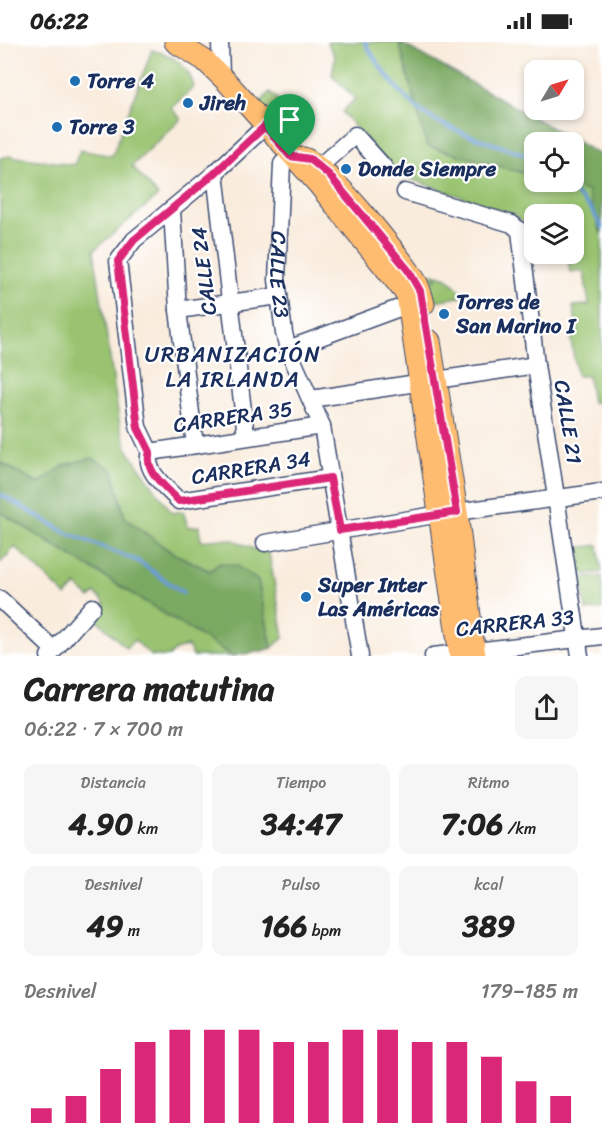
<!DOCTYPE html>
<html lang="es">
<head>
<meta charset="utf-8">
<style>
	:root { --surface:#fff; --page:#f6f6f6; --text:#222; --muted:#767676; --accent:#db2777 }
	body { margin:0; font-family:Sriracha,sans-serif; background:var(--page); color:var(--text); height:100vh; display:flex; flex-direction:column; font-size:22px; white-space:nowrap }
	* { box-sizing:border-box; margin:0 }
	p { font-size:20px; color:var(--muted) }
	.icon { flex:none; width:33px; height:33px; fill:none; stroke:currentColor; stroke-width:2; stroke-linecap:round; stroke-linejoin:round }
	.map { position:relative; height:614px; overflow:hidden }
	.side { display:flex; flex-direction:column; background:var(--surface); flex:1 }
	.side>* { flex:none }
	.needle { width:39px; rotate:52deg }
	.buttons { position:absolute; left:524px; top:18px; display:grid; gap:12px }
	.buttons a { display:grid; place-items:center; width:60px; height:60px; border-radius:12px; background:var(--surface); box-shadow:0 3px 9px #0003; font-size:30px }
	.pin { position:absolute; display:grid; place-items:center; width:51px; height:51px; color:#fff; margin:-62px -26px; border-radius:50% 50% 50% 0; rotate:-45deg; box-shadow:0 0 6px #0007 }
	.pin .icon { rotate:45deg }
	.round { display:grid; place-items:center; flex:none; width:63px; height:63px; border-radius:12px; background:var(--page) }
	.overview { display:flex; align-items:center; justify-content:space-between; height:102px; padding:0 24px }
	h1 { font-size:33px; font-weight:700; line-height:45px }
	.stats { display:grid; grid-template-columns:repeat(3,1fr); gap:9px; height:102px; padding:6px 24px }
	.stats div { display:grid; align-content:center; border-radius:12px; background:var(--page); text-align:center }
	.stats b { font-size:30px; font-weight:700 }
	.stats small { font-size:16px; font-weight:400 }
	.stats p { font-size:16px }
	.chart { height:168px; padding:12px 24px }
	.chart p { display:flex; justify-content:space-between }
	.chart svg { width:100%; height:108px; margin-top:6px; stroke:var(--accent); stroke-width:6 }
	.status { display:flex; justify-content:space-between; align-items:center; height:42px; padding:0 30px; background:var(--surface); direction:ltr }
	.status svg { height:16px; fill:currentColor }
	.map>svg:first-child { display:block }
</style>
</head>
<body>
<div class="status"><b>06:22</b><svg viewBox="0 0 49 12"><path d="M0 12V9h3v3zM5 12V6h3v6zM10 12V3h3v9zM15 12V0h3v12zM26 1h20v11H26zM47 4h2v5h-2z"/></svg></div>
<div class="map">
<svg width="602" height="614" viewBox="0 0 602 614">
	<rect width="100%" height="100%" fill="#fff"/>
	<filter id="ink" filterUnits="userSpaceOnUse"><feTurbulence type="fractalNoise" baseFrequency=".0167" numOctaves="2"/><feDisplacementMap in="SourceGraphic" scale="12" xChannelSelector="R" yChannelSelector="G"/><feConvolveMatrix kernelMatrix="1 2 1 2 8 2 1 2 1" color-interpolation-filters="sRGB"/></filter>
	<filter id="wash" filterUnits="userSpaceOnUse"><feTurbulence type="fractalNoise" baseFrequency=".008" numOctaves="4" result="noise"/><feDisplacementMap in="SourceGraphic" scale="24" xChannelSelector="R" yChannelSelector="G"/><feGaussianBlur stdDeviation="1.35" result="paint"/><feColorMatrix in="noise" values="0 0 0 0 0 0 0 0 0 0 0 0 0 0 0 0 0 1.4 0 .05"/><feComposite in="paint" operator="in"/></filter>
	<g filter="url(#wash)">
		<rect width="100%" height="100%" fill="#f9ecdd"/>
		<!-- green -->
		<path fill="#99c36f" stroke="#5a7966" stroke-width="1.5" d="M 327,0 L 399,0 L 427,104 L 534,134 L 534,140 L 555,140 L 587,148 L 602,194 L 602,359 L 592,361 L 588,334 L 577,334 L 570,292 L 578,291 L 573,264 L 589,263 L 584,230 L 570,230 L 567,212 L 573,212 L 573,172 L 534,172 L 533,189 L 514,173 L 396,132 L 342,70 L 355,57 L 332,33 L 335,15 Z
			M 152,8 C 173,13 189,23 194,45 L 171,66 L 181,77 L 132,124 L 158,154 L 94,208 L 120,384 L 128,409 L 172,471 L 183,469 L 188,485 L 199,484 L 201,499 C 212,498 225,495 236,499 C 250,505 252,508 269,511 L 284,595 L 272,606 L 258,539 L 220,521 L 210,529 L 171,510 L 125,476 L 113,428 L 65,423 L 38,442 L 0,420 C 0,401 6,386 0,368 L 0,116 L 10,114 L 74,123 L 80,108 L 112,114 Z
			M 270,50 L 284,64 L 270,77 L 258,63 Z
			M 435,232 L 435,240 L 437,233 L 447,236 L 466,254 L 434,259 L 426,233 Z
			M 0,470 L 233,614 L 193,614 L 188,604 L 175,608 L 169,614 L 152,614 L 134,598 L 126,606 L 93,574 L 105,561 L 95,551 L 90,556 L 76,543 L 66,554 L 15,505 L 0,521 Z
			M 598,503 L 602,530 L 581,533 L 577,506 Z
			M 602,534 L 602,567 L 586,569 L 581,537 Z"/>
		<!-- forest -->
		<path fill="#7aa962" stroke="#4a6c60" stroke-width="1.5" d="M 399,0 L 602,114 L 602,194 L 587,149 L 555,140 L 573,140 L 573,100 L 534,100 L 534,134 L 427,104 Z
			M 92,416 L 113,428 L 125,476 L 171,510 L 210,529 L 220,521 L 237,524 L 258,539 L 272,606 C 259,611 247,610 233,614 L 0,470 L 0,420 L 38,442 L 65,423 Z"/>
		<g fill="none" stroke-linecap="round" stroke-linejoin="round">
			<!-- stream -->
			<path stroke="#6b9cd5" stroke-width="4" d="M 365,0 C 376,22 403,56 423,71 C 452,91 501,103 534,116
				M 564,140 L 591,167 L 602,185
				M 0,452 L 67,491 L 138,519 L 183,551"/>
		</g>
	</g>
	<g filter="url(#ink)">
		<g fill="none" stroke-linecap="round" stroke-linejoin="round">
			<!-- minor casing -->
			<g stroke="#3c4b71" stroke-width="19">
				<g id="minor">
					<path d="M 220,0 L 221,34"/>
					<path d="M 265,84 L 215,131 L 134,198 L 118,219 L 138,385 L 150,410 C 143,429 167,446 179,459 L 330,436"/>
					<path id="s1" d="M 290,114 L 282,122 L 277,238 L 284,291 L 288,307 L 322,384 L 360,614"/>
					<path d="M 320,124 L 355,93 L 384,125"/>
					<path d="M 215,131 L 246,394"/>
					<path d="M 405,150 L 512,182 L 520,189 L 536,323 L 580,614"/>
					<path d="M 172,168 L 178,268 L 195,403"/>
					<path d="M 178,268 L 279,254"/>
					<path d="M 288,307 L 410,262"/>
					<path d="M 311,357 L 536,323"/>
					<path d="M 150,410 L 322,384"/>
					<path d="M 265,501 L 441,472 L 602,450"/>
					<path d="M 0,557 L 54,608"/>
					<path d="M 49,614 L 92,565"/>
					<path d="M 433,614 L 602,594"/>
				</g>
			</g>
			<!-- major casing -->
			<g stroke="#3c4b71" stroke-width="23">
				<path id="major" d="M 175,0 L 204,18 L 227,40 L 318,142 L 407,253 L 460,614
					M 303,116 C 324,119 400,214 414,236 C 419,244 422,253 424,262
					M 430,299 L 457,470 L 475,614"/>
			</g>
			<!-- minor -->
			<use href="#minor" stroke="#fff" stroke-width="16"/>
			<!-- major -->
			<use href="#major" stroke="#febc70" stroke-width="21"/>
		</g>
	</g>
	<g fill="none" stroke-linecap="round" stroke-linejoin="round" filter="url(#ink)">
		<!-- route casing -->
		<g stroke="#fff" stroke-width="12">
			<path id="route" d="M 265,84 L 290,114 L 310,117 L 329,133 L 408,228 L 420,249 L 457,470 L 340,488 L 330,436 L 179,459 C 167,446 143,429 150,410 L 138,386 L 118,219 L 134,198 L 215,131 Z"/>
		</g>
		<!-- route -->
		<use href="#route" stroke="#db2777" stroke-width="8"/>
	</g>
	<!-- markers -->
	<g fill="#1f6fb2" stroke="#fff" stroke-width="2">
		<circle cx="75" cy="39" r="6"/>
		<circle cx="188" cy="61" r="6"/>
		<circle cx="57" cy="85" r="6"/>
		<circle cx="346" cy="127" r="6"/>
		<circle cx="444" cy="272" r="6"/>
		<circle cx="306" cy="555" r="6"/>
	</g>
	<g text-anchor="middle" stroke-width="4.5" stroke-linejoin="round" paint-order="stroke">
		<!-- poi labels -->
		<g font-size="21" font-weight="bold" fill="#1b2f5e" stroke="#fff" text-anchor="start">
			<text x="87" y="46">Torre 4</text>
			<text x="200" y="68">Jireh</text>
			<text x="69" y="92">Torre 3</text>
			<text x="358" y="134">Donde Siempre</text>
			<text x="456" y="267">Torres de<tspan x="456" dy="24">San Marino I</tspan></text>
			<text x="318" y="550">Super Inter<tspan x="318" dy="24">Las Américas</tspan></text>
		</g>
		<!-- street labels -->
		<g font-size="21" fill="#1b2f5e" stroke="#fff">
			<text transform="translate(204 229) rotate(-97)" y="7">CALLE 24</text>
			<text dy="7" stroke="none"><textPath href="#s1" startOffset="122">CALLE 23</textPath></text>
			<text transform="translate(233 375) rotate(-8)" y="7">CARRERA 35</text>
			<text transform="translate(568 380) rotate(81)" y="7">CALLE 21</text>
			<text transform="translate(251 426) rotate(-9)" y="7">CARRERA 34</text>
			<text transform="translate(515 581) rotate(-6)" y="7">CARRERA 33</text>
		</g>
		<!-- neighbourhood labels -->
		<g font-size="22" letter-spacing="1.5" fill="#1b2f5e" stroke="#fff">
			<text x="233" y="320">URBANIZACIÓN<tspan x="233" dy="25">LA IRLANDA</tspan></text>
		</g>
	</g>
</svg>
<div class="buttons">
<a><svg class="needle" viewBox="-14 -14 28 28"><path d="M0-13l5 13h-10z" fill="#e53935"/><path d="M0 13l5-13h-10z" fill="#767676"/></svg></a>
<a><svg class="icon" aria-label="locate" viewBox="0 0 24 24"><circle cx="12" cy="12" r="6"/><path d="M12 2v4M12 18v4M2 12h4M18 12h4"/></svg></a>
<a><svg class="icon" aria-label="layers" viewBox="0 0 24 24"><path d="M12 4l9 5-9 5-9-5zM3 14l9 5 9-5"/></svg></a>
</div>
<div class="pin" style="left:290px;top:114px;background:#1e9e55"><svg class="icon" aria-label="arrive" viewBox="0 0 24 24"><path d="M6 21V4h12l-3 4 3 4H6"/></svg></div>
</div>
<section class="side">
<div class="overview"><div><h1>Carrera matutina</h1><p>06:22 · 7 × 700 m</p></div><a class="round"><svg class="icon" aria-label="share" viewBox="0 0 24 24"><path d="M12 15V3M7 8l5-5 5 5M5 13v7h14v-7"/></svg></a></div>
<div class="stats">
<div><p>Distancia</p><b>4.90<small> km</small></b></div>
<div><p>Tiempo</p><b>34:47</b></div>
<div><p>Ritmo</p><b>7:06<small> /km</small></b></div>
</div>
<div class="stats">
<div><p>Desnivel</p><b>49<small> m</small></b></div>
<div><p>Pulso</p><b>166<small> bpm</small></b></div>
<div><p>kcal</p><b>389</b></div>
</div>
<div class="chart"><p><span>Desnivel</span>179–185 m</p>
<svg viewBox="0 0 160 44" preserveAspectRatio="none"><path d="M5 44V38M15 44V33M25 44V22M35 44V11M45 44V6M55 44V6M65 44V6M75 44V11M85 44V11M95 44V6M105 44V6M115 44V11M125 44V11M135 44V17M145 44V27M155 44V33"/></svg>
</div>
</section>
</body>
</html>
